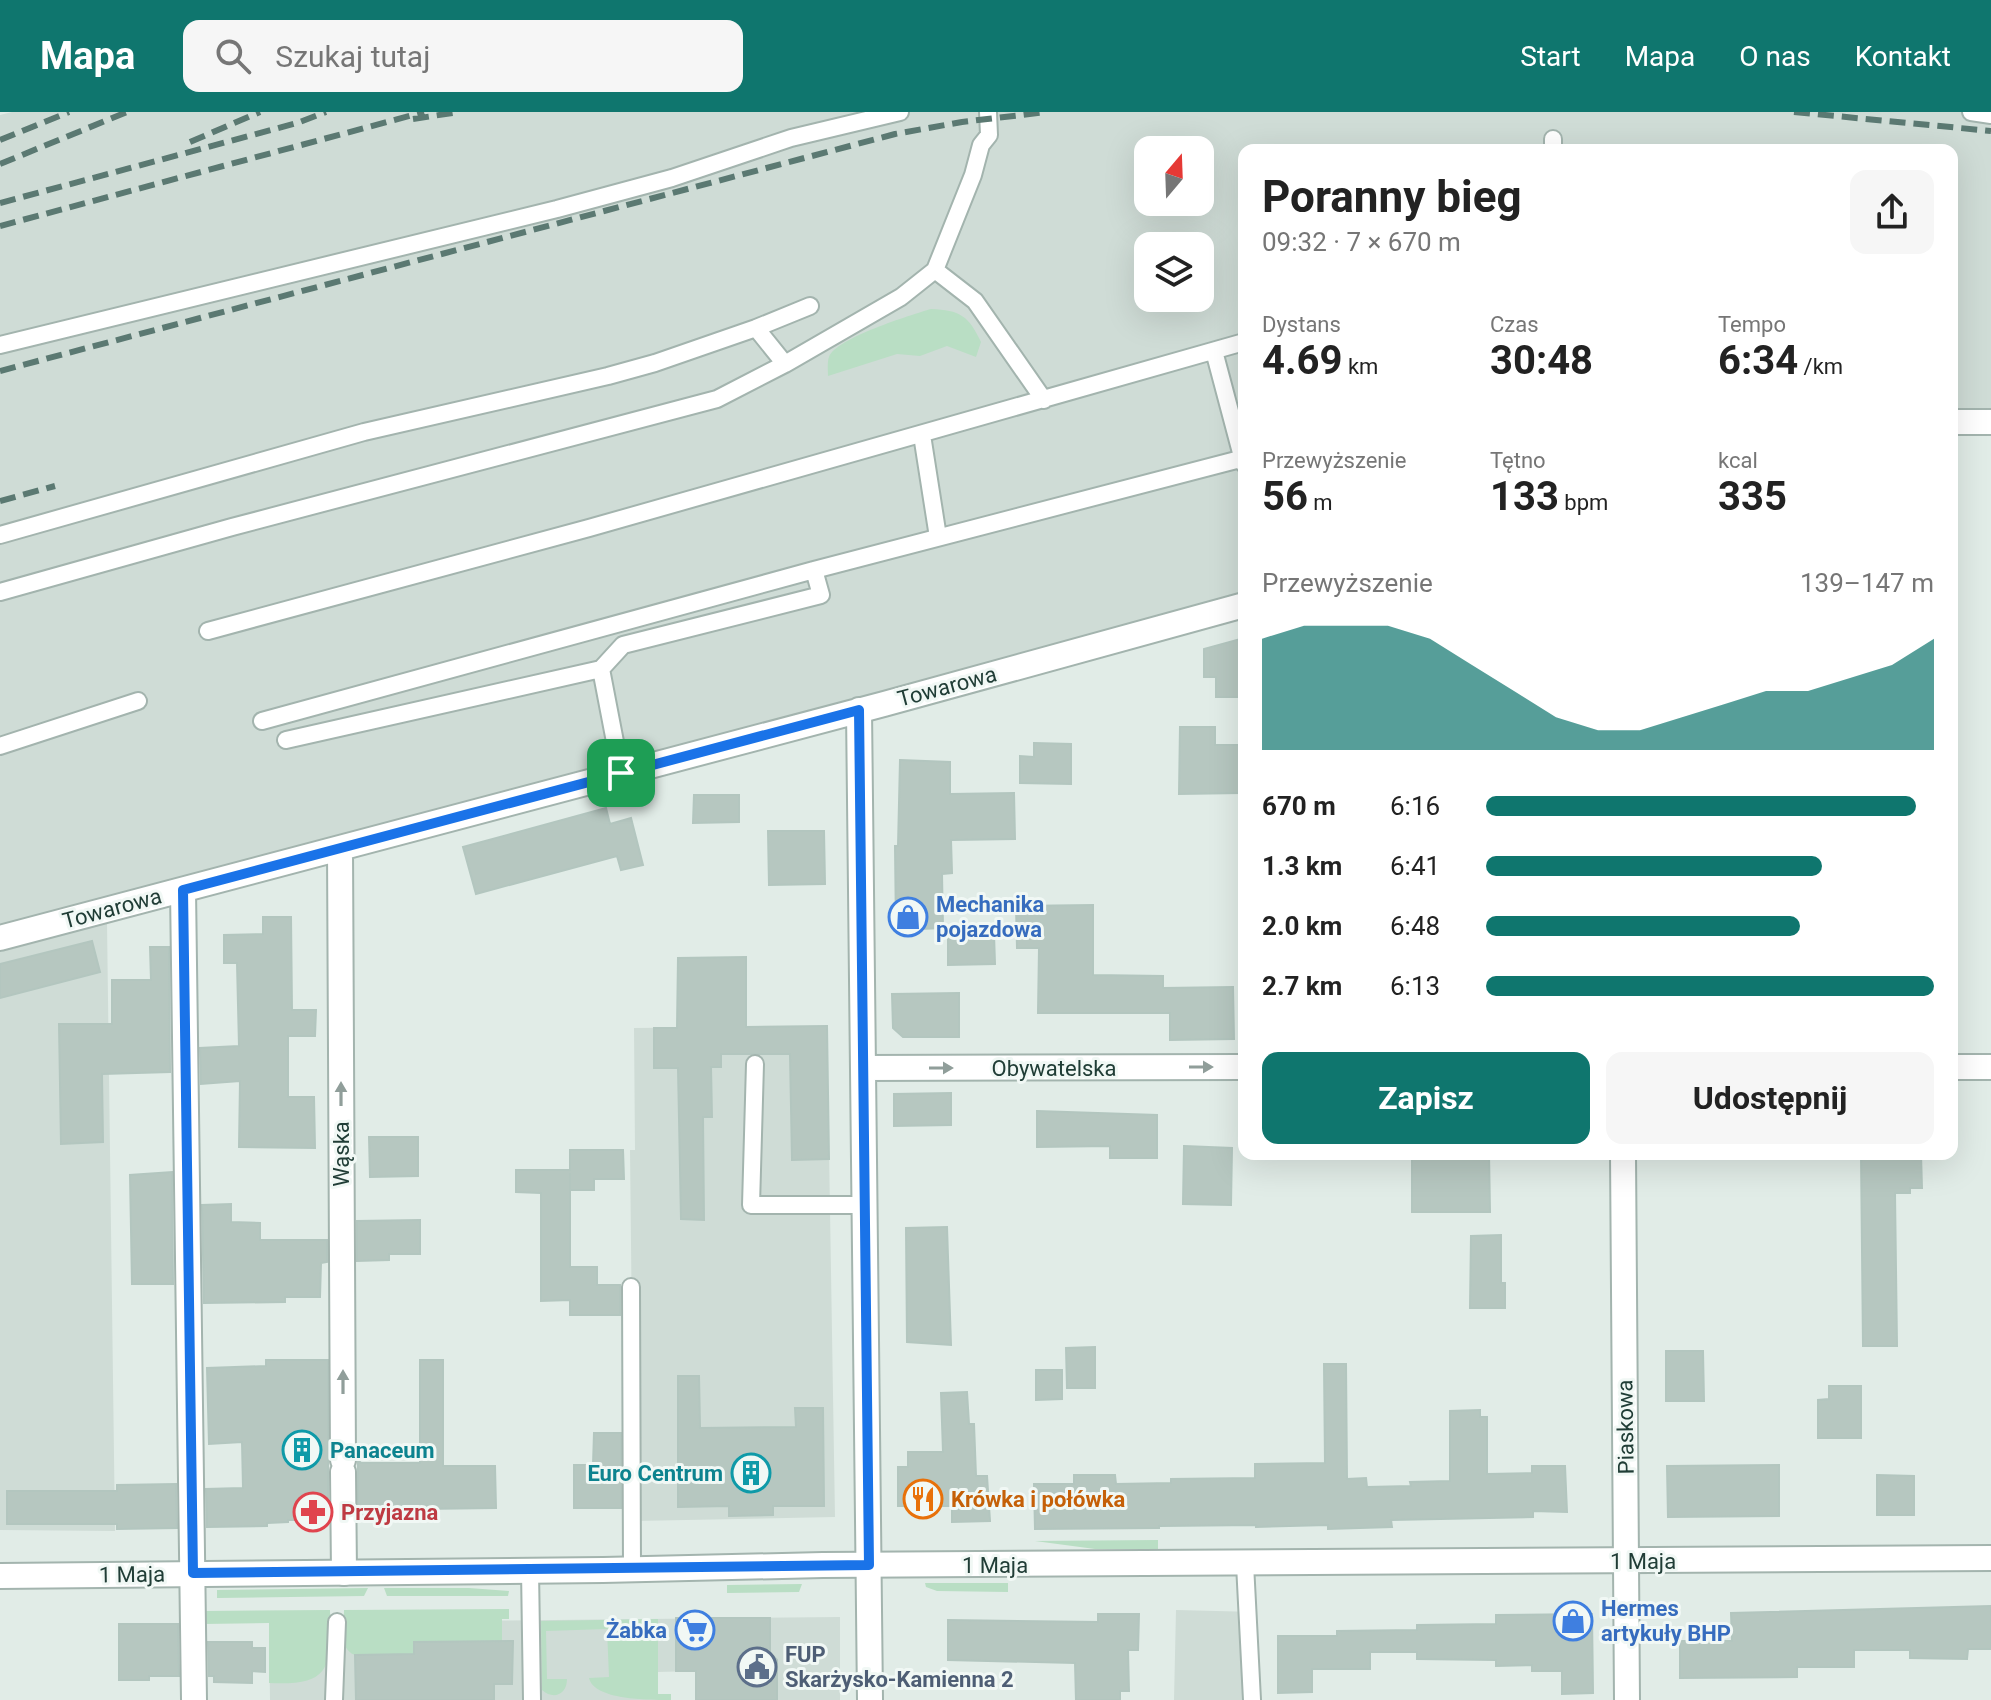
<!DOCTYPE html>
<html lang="pl">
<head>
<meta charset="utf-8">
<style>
	:root { --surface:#fff; --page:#f6f6f6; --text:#222; --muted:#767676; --accent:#0f766e }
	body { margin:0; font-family:Roboto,sans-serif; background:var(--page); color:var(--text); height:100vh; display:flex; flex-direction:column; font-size:30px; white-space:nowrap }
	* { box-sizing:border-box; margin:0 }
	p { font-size:26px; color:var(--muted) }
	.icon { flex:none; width:44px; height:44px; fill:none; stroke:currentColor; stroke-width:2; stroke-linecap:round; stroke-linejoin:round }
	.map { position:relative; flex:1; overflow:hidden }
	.details { position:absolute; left:1238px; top:32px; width:720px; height:1016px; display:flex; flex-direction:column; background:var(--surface); border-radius:16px; box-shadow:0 8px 32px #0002 }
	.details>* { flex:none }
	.needle { width:52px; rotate:19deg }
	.fabs { position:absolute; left:1134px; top:24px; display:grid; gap:16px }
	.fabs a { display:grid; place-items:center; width:80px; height:80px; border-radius:16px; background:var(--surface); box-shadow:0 8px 32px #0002; font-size:40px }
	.pin { position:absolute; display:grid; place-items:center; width:68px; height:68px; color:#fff; margin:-34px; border-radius:16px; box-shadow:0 4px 12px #0006 }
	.round { display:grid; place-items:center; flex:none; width:84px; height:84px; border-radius:16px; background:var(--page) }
	.head { display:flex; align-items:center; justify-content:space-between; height:136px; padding:0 24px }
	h1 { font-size:44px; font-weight:700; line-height:60px }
	.stats { display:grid; grid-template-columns:repeat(3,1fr); gap:12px; height:136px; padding:8px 24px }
	.stats div { display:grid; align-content:center }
	.stats b { font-size:40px; font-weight:700 }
	.stats small { font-size:22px; font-weight:400 }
	.stats p { font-size:22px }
	.chart { height:224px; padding:16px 24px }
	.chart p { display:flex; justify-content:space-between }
	.chart svg { width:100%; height:144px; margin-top:8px; fill:var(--accent); opacity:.7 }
	.cta { display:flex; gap:16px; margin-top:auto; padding:16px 24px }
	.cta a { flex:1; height:92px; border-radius:16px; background:var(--accent); color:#fff; font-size:32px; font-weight:700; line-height:92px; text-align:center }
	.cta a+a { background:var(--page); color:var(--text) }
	ul { padding:0 24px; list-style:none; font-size:26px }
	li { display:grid; grid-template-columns:128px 96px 1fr; align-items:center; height:60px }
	li i { height:20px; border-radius:10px; background:var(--accent) }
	header { display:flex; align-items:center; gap:48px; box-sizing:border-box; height:112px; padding:0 40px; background:var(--accent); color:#fff }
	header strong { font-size:38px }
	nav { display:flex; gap:44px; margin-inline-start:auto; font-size:28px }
	.search { width:560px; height:72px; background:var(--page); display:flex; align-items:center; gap:20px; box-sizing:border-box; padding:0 28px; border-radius:16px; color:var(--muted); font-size:30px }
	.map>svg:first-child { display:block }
</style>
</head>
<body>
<header>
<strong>Mapa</strong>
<div class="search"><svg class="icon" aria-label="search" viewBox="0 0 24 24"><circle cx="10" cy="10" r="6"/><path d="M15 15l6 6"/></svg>Szukaj tutaj</div>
<nav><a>Start</a><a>Mapa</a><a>O nas</a><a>Kontakt</a></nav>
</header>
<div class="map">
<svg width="1991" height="1588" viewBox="0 0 1991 1588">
	<rect width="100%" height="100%" fill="#e1ece7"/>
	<!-- built -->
	<path fill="#cfdcd6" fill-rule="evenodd" d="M 12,0 L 1991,0 L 1991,306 L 1952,307 L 1952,38 L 1244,38 L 1244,489 L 0,824 L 0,3 ZM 1148,38 L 1200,38 L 1200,90 L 1148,90 ZM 1148,134 L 1200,134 L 1200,186 L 1148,186 Z
		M 107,811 L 115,1419 L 0,1418 L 0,840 Z
		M 827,914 L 835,1405 L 634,1409 L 630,1038 L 635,1038 L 634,916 Z
		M 1176,1498 L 1256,1500 L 1255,1588 L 1174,1588 Z
		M 840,1505 L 840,1588 L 722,1588 L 722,1559 L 696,1559 L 658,1560 L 658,1582 L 671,1582 L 671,1588 L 270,1588 L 269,1511 Z"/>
	<!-- green -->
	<path fill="#b9dec4" d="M 931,197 C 960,198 969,204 981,230 L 976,245 L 947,234 L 920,244 L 897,242 L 828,264 C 828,259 827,250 829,245 C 836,226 911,203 931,197 Z
		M 1158,1428 L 1158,1437 L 1095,1437 L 1035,1429 Z
		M 925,1471 L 1008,1471 L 1008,1480 L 937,1479 L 926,1475 Z
		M 802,1472 L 799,1480 L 727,1481 L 727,1473 Z
		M 368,1476 L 364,1484 L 217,1486 L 217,1478 Z
		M 384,1476 L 469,1476 L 509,1479 L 508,1484 L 387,1484 Z
		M 509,1497 L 509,1507 L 502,1507 L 502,1529 L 414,1530 L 414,1542 L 355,1543 C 338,1537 344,1514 344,1498 Z
		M 330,1498 C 331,1554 333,1574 269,1571 L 269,1511 L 203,1512 L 203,1499 Z
		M 658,1507 L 658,1582 L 671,1582 L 671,1588 C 648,1588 594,1588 589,1566 L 609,1565 L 607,1517 L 546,1519 L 547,1567 L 567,1567 C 567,1583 553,1588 542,1578 L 541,1509 Z"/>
	<!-- building -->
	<path fill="#b6c7c0" stroke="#b3c6bf" stroke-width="2" d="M 1244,526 L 1244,585 L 1216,585 L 1216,565 L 1204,565 L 1204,537 Z
		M 1180,615 L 1215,615 L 1215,633 L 1241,633 L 1241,681 L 1179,682 Z
		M 1034,631 L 1071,632 L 1071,672 L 1020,671 L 1020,644 L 1034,645 Z
		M 900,648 L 950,650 L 950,682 L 1014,681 L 1015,727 L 951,728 L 952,761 L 942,762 L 943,816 L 896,818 L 895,734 L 898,734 Z
		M 694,683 L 739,683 L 739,710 L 693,711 Z
		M 606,696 L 610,712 L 631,706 L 643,753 L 621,758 L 617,744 L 476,782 L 463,735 Z
		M 768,719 L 824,719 L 825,772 L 769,773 Z
		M 1093,793 L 1093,863 L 1163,864 L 1163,876 L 1233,875 L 1234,927 L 1170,928 L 1170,901 L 1038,901 L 1039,836 L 1017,836 L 1016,794 Z
		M 263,805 L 291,805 L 292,898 L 316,898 L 315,924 L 288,924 L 288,985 L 314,985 L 315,1036 L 239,1035 L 240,969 L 201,972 L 200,936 L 239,934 L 237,851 L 224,851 L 224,823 L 263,822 Z
		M 994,822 L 995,852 L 948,853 L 948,823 Z
		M 92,829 L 100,860 L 0,886 L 0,852 Z
		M 150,835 L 169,835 L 170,960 L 102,962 L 103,1030 L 61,1032 L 59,912 L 112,912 L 112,868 L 151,868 Z
		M 746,845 L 746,915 L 827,914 L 829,1047 L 792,1048 L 790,942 L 721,942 L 721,955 L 711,955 L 712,1005 L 703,1005 L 704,1108 L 681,1107 L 678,956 L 654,956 L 654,916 L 677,916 L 678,846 Z
		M 959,881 L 959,925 L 903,925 L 893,916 L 892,882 Z
		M 951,981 L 951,1013 L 894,1014 L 894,982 Z
		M 1037,999 L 1157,1003 L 1157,1046 L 1110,1046 L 1110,1034 L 1037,1035 Z
		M 369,1025 L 418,1025 L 418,1064 L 370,1065 Z
		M 1184,1034 L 1232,1036 L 1231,1093 L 1183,1092 Z
		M 570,1038 L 623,1038 L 624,1067 L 594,1067 L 594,1078 L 570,1078 L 570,1061 L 570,1155 L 597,1155 L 597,1173 L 620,1173 L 620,1203 L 570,1203 L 570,1188 L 541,1189 L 541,1081 L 516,1080 L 516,1058 L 570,1058 Z
		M 1412,1042 L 1489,1042 L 1490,1100 L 1412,1100 Z
		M 1861,1042 L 1921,1042 L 1922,1076 L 1910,1076 L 1910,1081 L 1895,1081 L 1897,1234 L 1863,1234 Z
		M 172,1060 L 173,1172 L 132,1172 L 130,1063 Z
		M 231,1092 L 231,1110 L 260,1111 L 260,1128 L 327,1128 L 327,1150 L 321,1151 L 320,1185 L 285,1185 L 285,1190 L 204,1191 L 202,1093 Z
		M 420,1108 L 420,1142 L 389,1142 L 389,1148 L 357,1149 L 357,1109 Z
		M 947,1115 L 951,1233 L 907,1230 L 906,1116 Z
		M 1501,1123 L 1501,1171 L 1505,1171 L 1505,1196 L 1470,1196 L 1471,1124 Z
		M 1095,1235 L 1095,1276 L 1067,1276 L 1066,1236 Z
		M 1666,1239 L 1703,1239 L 1704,1289 L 1666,1289 Z
		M 266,1248 L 328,1248 L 328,1408 L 288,1408 L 288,1410 L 267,1411 L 267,1414 L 207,1415 L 206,1377 L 243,1376 L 242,1330 L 209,1332 L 207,1256 L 266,1254 Z
		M 420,1248 L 443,1248 L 443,1354 L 495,1354 L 496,1396 L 420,1397 L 420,1409 L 358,1409 L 358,1348 L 361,1351 L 420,1351 Z
		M 1324,1252 L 1346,1252 L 1347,1367 L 1366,1366 L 1367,1375 L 1411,1374 L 1410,1370 L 1450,1369 L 1450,1299 L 1480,1298 L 1480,1305 L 1487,1305 L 1487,1362 L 1532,1361 L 1532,1354 L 1565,1354 L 1567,1400 L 1533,1399 L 1533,1405 L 1391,1408 L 1392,1415 L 1328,1417 L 1328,1413 L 1256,1415 L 1256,1413 L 1159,1414 L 1159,1416 L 1035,1417 L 1034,1372 L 1074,1372 L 1074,1363 L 1115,1363 L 1116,1372 L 1171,1371 L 1171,1367 L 1255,1366 L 1255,1352 L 1325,1351 Z
		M 1036,1258 L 1062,1258 L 1062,1287 L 1036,1288 Z
		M 678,1264 L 699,1264 L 700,1316 L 796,1315 L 795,1296 L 823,1296 L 824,1394 L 773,1394 L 773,1403 L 729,1404 L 729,1394 L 678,1395 Z
		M 1829,1274 L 1861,1274 L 1861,1326 L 1818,1326 L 1818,1288 L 1829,1287 Z
		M 967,1280 L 969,1312 L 974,1312 L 976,1364 L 987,1364 L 990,1409 L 952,1410 L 952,1394 L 898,1394 L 898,1355 L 908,1355 L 908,1340 L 943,1340 L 941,1281 Z
		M 594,1321 L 621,1321 L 621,1396 L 574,1396 L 574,1353 L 593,1353 Z
		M 1779,1353 L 1779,1404 L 1668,1405 L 1667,1354 Z
		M 1877,1363 L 1914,1364 L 1914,1403 L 1877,1403 Z
		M 176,1372 L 177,1416 L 117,1417 L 117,1412 L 7,1412 L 7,1379 L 117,1379 L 117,1373 Z
		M 1991,1494 L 1991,1537 L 1968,1537 L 1967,1547 L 1910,1546 L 1910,1538 L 1854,1538 L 1854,1555 L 1797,1555 L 1797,1565 L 1680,1566 L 1680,1529 L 1732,1529 L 1731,1501 Z
		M 1098,1502 L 1139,1502 L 1138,1538 L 1128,1538 L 1129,1579 L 1120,1579 L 1120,1588 L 1076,1588 L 1075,1551 L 948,1548 L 948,1508 L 1098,1510 Z
		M 1592,1502 L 1593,1581 L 1562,1582 L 1562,1559 L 1532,1559 L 1532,1553 L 1496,1554 L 1496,1548 L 1417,1547 L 1417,1540 L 1370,1540 L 1370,1557 L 1312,1557 L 1312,1580 L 1278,1581 L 1278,1524 L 1337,1524 L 1337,1519 L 1417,1518 L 1417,1513 L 1496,1512 L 1496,1503 Z
		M 676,1506 L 770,1506 L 770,1541 L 777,1548 L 777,1588 L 696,1588 L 696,1559 L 676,1559 Z
		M 119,1512 L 178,1512 L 179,1564 L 149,1564 L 149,1568 L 119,1568 Z
		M 513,1529 L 512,1572 L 494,1572 L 494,1588 L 356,1588 L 355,1543 L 414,1542 L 414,1530 Z
		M 208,1530 L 252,1530 L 252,1536 L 265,1536 L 265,1560 L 252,1559 L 252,1571 L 214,1570 L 214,1564 L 209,1564 Z"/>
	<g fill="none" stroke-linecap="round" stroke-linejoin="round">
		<!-- service casing -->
		<g stroke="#a3b4ae" stroke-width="20">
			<path id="service" d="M 1971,0 L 1991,3
				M 1553,38 L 1553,27
				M 935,158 L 973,63 L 981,33 L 989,23 L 988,0
				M 756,216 L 810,194
				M 0,233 L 557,97 L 672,66 L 791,26 L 900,0
				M 1214,239 L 1244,352
				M 785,252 L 901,185 L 935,158 L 975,189 L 1044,288
				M 922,323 L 938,425
				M 0,423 L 364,320 L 608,264 L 655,251 L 756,216 L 785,252 L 717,287 L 232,415 L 0,480
				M 208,519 L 589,416 L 1244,230
				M 601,557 L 621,661
				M 262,609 L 814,458
				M 286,628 L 601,557 L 623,533 L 821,483 L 814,458 L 1244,346
				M 0,634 L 138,589
				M 755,952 L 751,1093 L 864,1093
				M 631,1175 L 632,1457
				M 1245,1452 L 1252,1588
				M 530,1458 L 532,1588
				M 334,1588 L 337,1510"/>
		</g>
		<!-- minor casing -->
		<g stroke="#a3b4ae" stroke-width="28">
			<path id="minor" d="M 1952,310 L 1991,310
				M 859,598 L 870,1588
				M 340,736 L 343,1348
				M 183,778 L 194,1588
				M 0,826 L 884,592 L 1244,493
				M 1952,955 L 1991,955
				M 863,956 L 1244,955
				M 1623,1042 L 1627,1588
				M 343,1360 L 344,1461"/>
		</g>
		<!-- tertiary casing -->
		<g stroke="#a3b4ae" stroke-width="28">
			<path id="tertiary" d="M 0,1464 L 603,1458 L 823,1453 L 1991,1446"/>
		</g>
		<!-- service -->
		<use href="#service" stroke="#fff" stroke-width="16"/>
		<!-- minor -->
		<use href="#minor" stroke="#fff" stroke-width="24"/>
		<!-- tertiary -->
		<use href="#tertiary" stroke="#fff" stroke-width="24"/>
		<!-- rail -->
		<path stroke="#5b7972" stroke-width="6" stroke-dasharray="16 8" stroke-linecap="butt" d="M 1794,0 L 1991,19
			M 413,7 L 459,0
			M 0,28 L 69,0
			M 190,30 L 260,0
			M 0,52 L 127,0
			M 0,91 L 297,11 L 326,0
			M 0,114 L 424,0
			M 0,259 L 895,22 L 962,10 L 1047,0
			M 0,389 L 55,374"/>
	</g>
	<!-- one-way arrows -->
	<defs><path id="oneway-solid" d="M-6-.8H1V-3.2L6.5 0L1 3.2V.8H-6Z" transform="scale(2)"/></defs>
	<g fill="#909e9a">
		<use href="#oneway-solid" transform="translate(1201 955)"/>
		<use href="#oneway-solid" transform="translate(941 956)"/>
		<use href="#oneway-solid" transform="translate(341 982) rotate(-90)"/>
		<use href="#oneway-solid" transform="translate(343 1270) rotate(-90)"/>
	</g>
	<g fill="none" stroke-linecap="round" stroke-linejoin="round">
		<!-- route casing -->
		<g stroke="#fff" stroke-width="16">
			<path id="route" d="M 859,598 L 869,1453 L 193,1461 L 183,778 Z"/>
		</g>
		<!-- route -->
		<use href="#route" stroke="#1a73e8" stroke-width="10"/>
	</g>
	<!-- icons -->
	<defs>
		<g id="shop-ring" transform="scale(2)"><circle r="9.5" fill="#f1f8f5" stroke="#3f7fe0" stroke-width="1.5"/><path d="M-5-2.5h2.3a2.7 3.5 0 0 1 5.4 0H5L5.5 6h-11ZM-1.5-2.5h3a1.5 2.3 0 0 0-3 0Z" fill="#3f7fe0"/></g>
		<g id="building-ring" transform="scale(2)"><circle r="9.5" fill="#f1f8f5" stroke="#0f9aa8" stroke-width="1.5"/><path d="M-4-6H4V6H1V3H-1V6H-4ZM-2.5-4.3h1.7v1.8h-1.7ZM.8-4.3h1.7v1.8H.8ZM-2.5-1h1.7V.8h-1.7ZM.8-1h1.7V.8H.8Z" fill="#0f9aa8"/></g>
		<g id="restaurant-ring" transform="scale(2)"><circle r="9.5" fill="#f1f8f5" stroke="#e8710a" stroke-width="1.5"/><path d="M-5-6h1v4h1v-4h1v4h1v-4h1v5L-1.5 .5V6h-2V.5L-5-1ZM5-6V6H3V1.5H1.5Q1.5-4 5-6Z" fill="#e8710a"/></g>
		<g id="pharmacy-ring" transform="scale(2)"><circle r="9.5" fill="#f1f8f5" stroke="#e0444e" stroke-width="1.5"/><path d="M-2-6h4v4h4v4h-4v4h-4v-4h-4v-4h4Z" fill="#e0444e"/></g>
		<g id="supermarket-ring" transform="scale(2)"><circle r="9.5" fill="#f1f8f5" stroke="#3f7fe0" stroke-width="1.5"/><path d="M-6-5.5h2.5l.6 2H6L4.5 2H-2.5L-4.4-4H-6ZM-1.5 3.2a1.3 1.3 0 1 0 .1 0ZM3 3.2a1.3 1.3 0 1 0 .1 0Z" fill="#3f7fe0"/></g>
		<g id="civic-ring" transform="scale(2)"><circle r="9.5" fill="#f1f8f5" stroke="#5c6f8a" stroke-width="1.5"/><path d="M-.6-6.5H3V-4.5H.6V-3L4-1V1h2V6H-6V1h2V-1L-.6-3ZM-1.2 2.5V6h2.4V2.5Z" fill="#5c6f8a"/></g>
	</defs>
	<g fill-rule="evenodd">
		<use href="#shop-ring" x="908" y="805"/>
		<use href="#building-ring" x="302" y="1338"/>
		<use href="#building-ring" x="751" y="1361"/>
		<use href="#restaurant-ring" x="923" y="1387"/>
		<use href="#pharmacy-ring" x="313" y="1400"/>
		<use href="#shop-ring" x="1573" y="1509"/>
		<use href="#supermarket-ring" x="695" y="1518"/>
		<use href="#civic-ring" x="757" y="1555"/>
	</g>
	<g text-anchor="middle" stroke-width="6" stroke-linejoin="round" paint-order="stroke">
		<!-- street labels -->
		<g font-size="22" fill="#203d36" stroke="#f1f8f5">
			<text transform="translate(947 574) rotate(-15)" y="8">Towarowa</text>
			<text transform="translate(112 796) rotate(-15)" y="8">Towarowa</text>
			<text x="1054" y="964">Obywatelska</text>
			<text transform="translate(341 1042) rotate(-90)" y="8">Wąska</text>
			<text transform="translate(1625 1315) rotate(-91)" y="8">Piaskowa</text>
			<text x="1643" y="1457">1 Maja</text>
			<text x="995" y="1461">1 Maja</text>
			<text transform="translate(132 1462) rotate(-1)" y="8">1 Maja</text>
		</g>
		<!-- shop labels -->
		<g font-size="22" font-weight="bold" fill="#366cbe" stroke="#f1f8f5" text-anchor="start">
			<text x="936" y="800">Mechanika<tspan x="936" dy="25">pojazdowa</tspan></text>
			<text x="1601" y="1504">Hermes<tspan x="1601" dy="25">artykuły BHP</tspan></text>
			<text x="667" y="1526" text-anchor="end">Żabka</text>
		</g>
		<!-- culture labels -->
		<g font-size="22" font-weight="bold" fill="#0d838f" stroke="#f1f8f5" text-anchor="start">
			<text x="330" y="1346">Panaceum</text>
			<text x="723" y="1369" text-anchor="end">Euro Centrum</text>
		</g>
		<!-- food labels -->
		<g font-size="22" font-weight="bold" fill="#c56008" stroke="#f1f8f5" text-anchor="start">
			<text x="951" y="1395">Krówka i połówka</text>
		</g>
		<!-- health labels -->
		<g font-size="22" font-weight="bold" fill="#be3a42" stroke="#f1f8f5" text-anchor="start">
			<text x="341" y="1408">Przyjazna</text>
		</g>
		<!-- service labels -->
		<g font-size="22" font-weight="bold" fill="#4e5e75" stroke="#f1f8f5" text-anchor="start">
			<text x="785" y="1550">FUP<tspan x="785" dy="25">Skarżysko-Kamienna 2</tspan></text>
		</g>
	</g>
</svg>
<div class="fabs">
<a><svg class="needle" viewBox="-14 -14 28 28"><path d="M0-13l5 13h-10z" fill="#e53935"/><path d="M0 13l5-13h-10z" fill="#767676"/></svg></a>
<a><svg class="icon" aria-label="layers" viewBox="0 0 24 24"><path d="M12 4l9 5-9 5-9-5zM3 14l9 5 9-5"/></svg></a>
</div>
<div class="pin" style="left:621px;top:661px;background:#1e9e55"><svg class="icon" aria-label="arrive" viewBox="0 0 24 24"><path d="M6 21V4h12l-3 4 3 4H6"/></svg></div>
<section class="details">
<div class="head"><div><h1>Poranny bieg</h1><p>09:32 · 7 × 670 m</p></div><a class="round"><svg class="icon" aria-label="share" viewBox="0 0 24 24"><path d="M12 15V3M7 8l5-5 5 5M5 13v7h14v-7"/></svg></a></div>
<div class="stats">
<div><p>Dystans</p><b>4.69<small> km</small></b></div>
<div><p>Czas</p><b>30:48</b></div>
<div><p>Tempo</p><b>6:34<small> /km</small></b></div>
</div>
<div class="stats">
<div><p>Przewyższenie</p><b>56<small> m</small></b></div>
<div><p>Tętno</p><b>133<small> bpm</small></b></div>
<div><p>kcal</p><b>335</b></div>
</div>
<div class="chart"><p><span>Przewyższenie</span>139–147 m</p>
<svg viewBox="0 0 160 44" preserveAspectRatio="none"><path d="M0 44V10L10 6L20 6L30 6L40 10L50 18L60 26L70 34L80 38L90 38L100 34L110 30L120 26L130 26L140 22L150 18L160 10V44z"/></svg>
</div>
<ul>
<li><b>670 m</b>6:16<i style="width:96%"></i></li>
<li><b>1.3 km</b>6:41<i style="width:75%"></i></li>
<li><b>2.0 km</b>6:48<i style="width:70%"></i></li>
<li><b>2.7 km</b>6:13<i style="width:100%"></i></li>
</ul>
<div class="cta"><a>Zapisz</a><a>Udostępnij</a></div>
</section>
</div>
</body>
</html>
